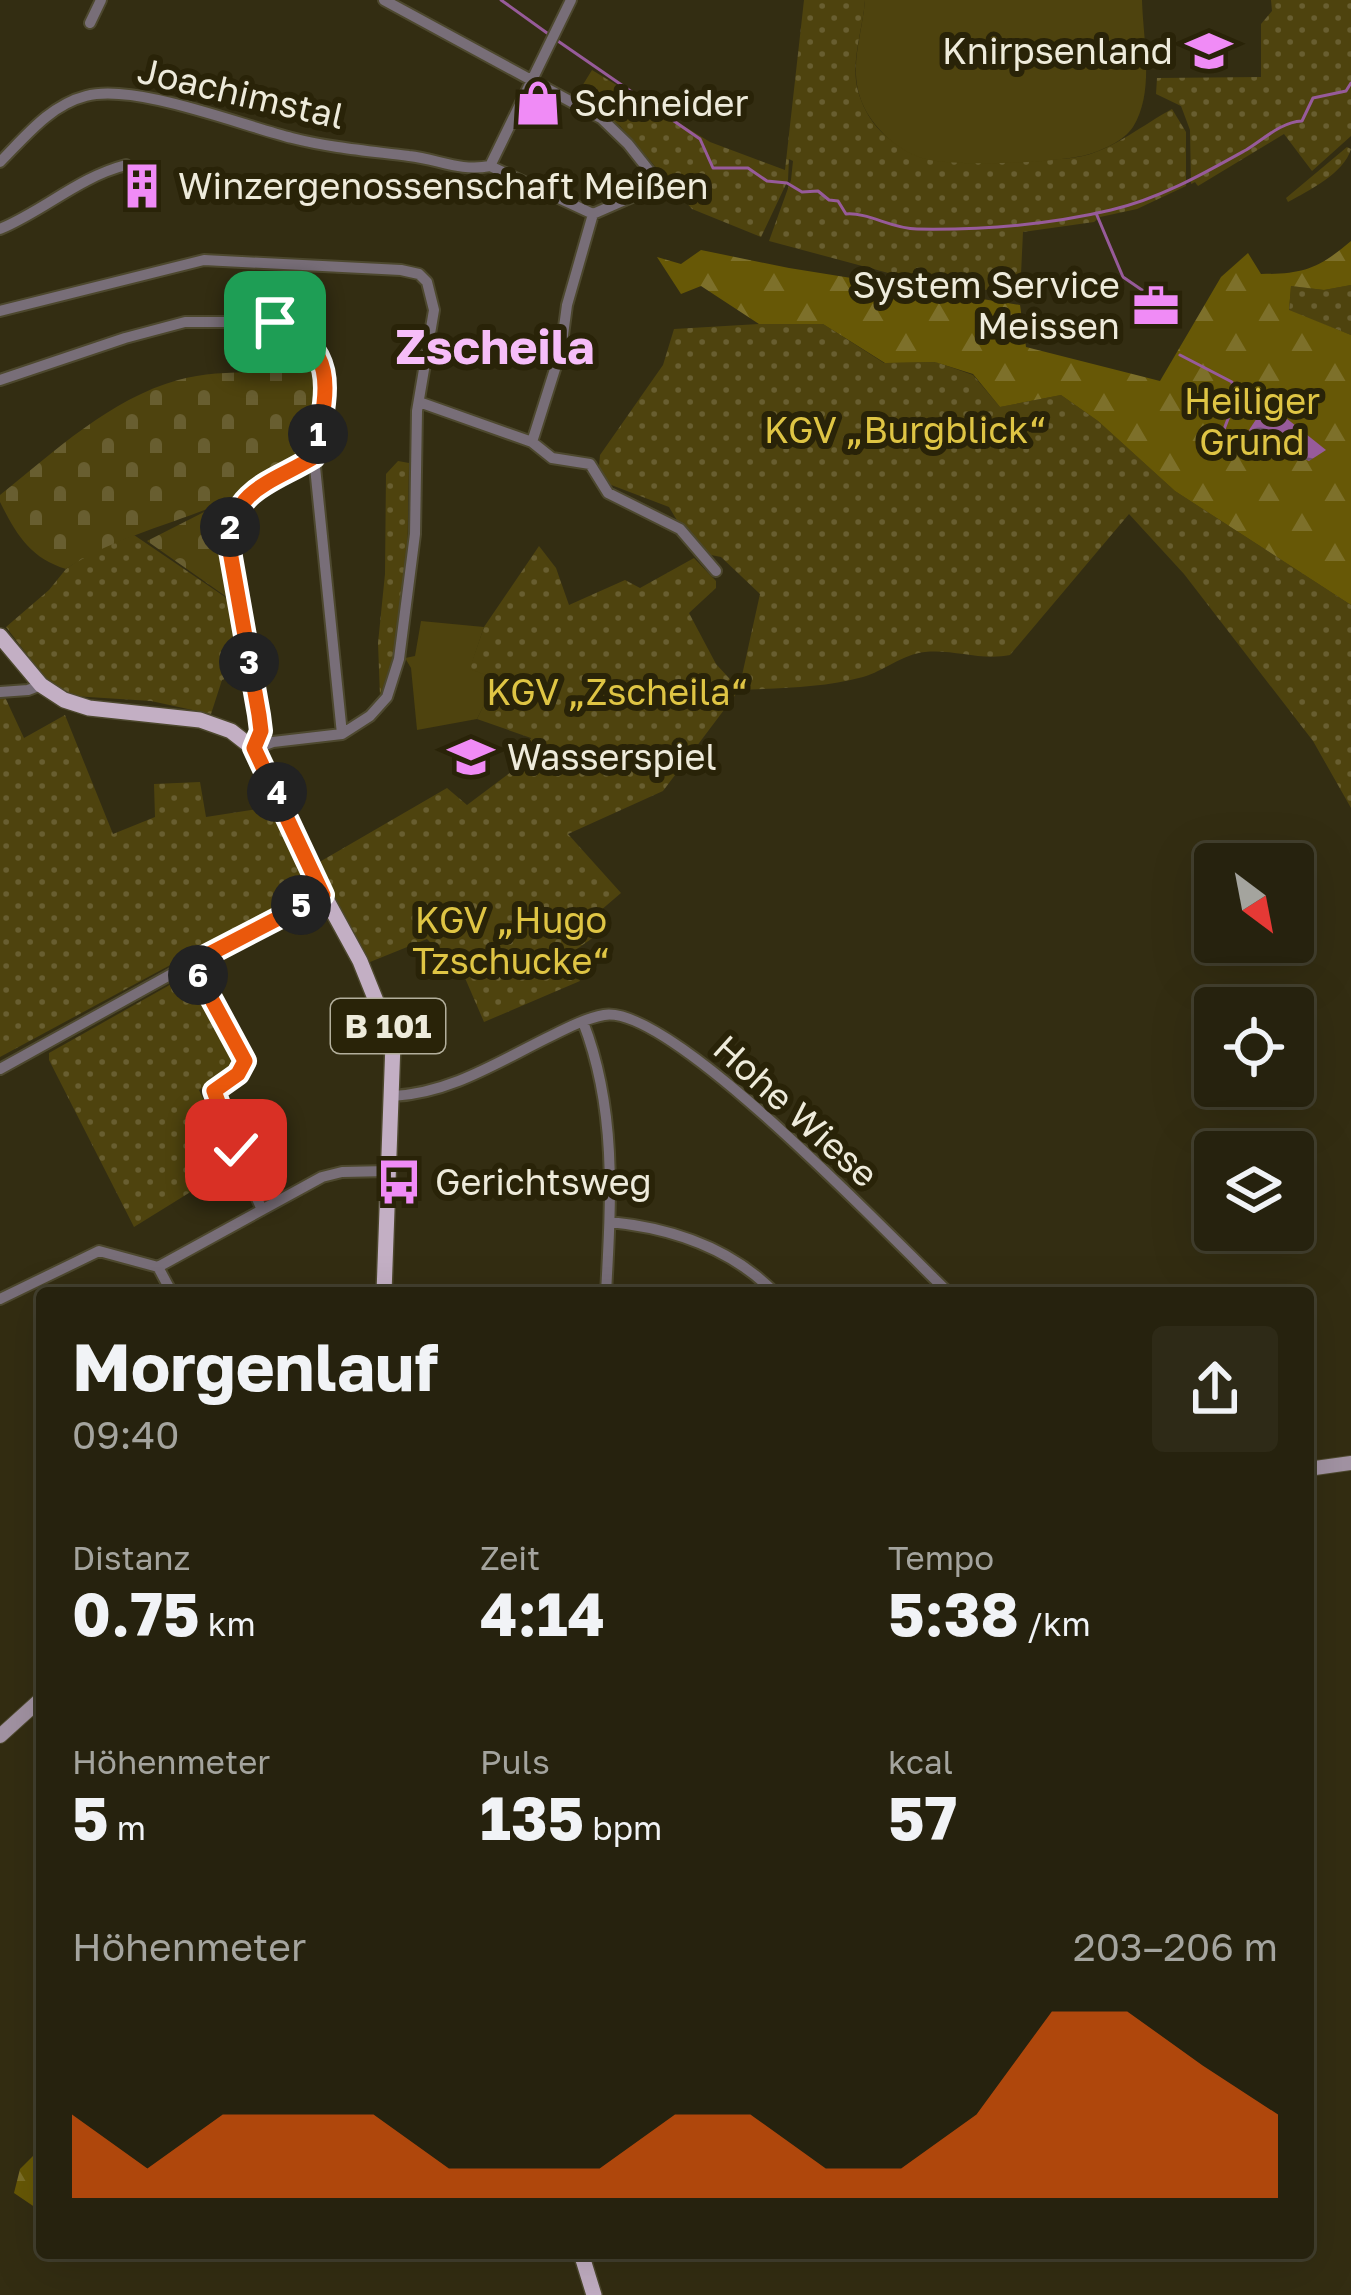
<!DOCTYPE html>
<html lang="de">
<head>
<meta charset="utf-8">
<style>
	:root { --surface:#26220e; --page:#2e2a17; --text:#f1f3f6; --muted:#a4a49e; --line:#423f2e; --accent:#ea580c }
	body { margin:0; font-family:"Golos Text",sans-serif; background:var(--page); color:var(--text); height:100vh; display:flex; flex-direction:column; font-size:45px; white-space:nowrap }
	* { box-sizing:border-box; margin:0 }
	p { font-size:39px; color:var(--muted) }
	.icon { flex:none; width:66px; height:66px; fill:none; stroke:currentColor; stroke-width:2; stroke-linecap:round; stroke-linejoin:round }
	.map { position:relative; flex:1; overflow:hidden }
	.side { position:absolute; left:36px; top:1287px; width:1278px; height:972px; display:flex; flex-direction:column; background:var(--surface); border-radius:12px; box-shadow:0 12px 48px #0002,0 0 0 3px var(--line) }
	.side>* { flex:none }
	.needle { width:78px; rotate:148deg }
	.tools { position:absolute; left:1194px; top:843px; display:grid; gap:24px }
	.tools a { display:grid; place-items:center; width:120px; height:120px; border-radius:12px; background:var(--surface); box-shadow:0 12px 48px #0002,0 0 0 3px var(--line); font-size:60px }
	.pin { position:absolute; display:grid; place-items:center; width:102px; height:102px; color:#fff; margin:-51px; border-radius:24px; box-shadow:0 6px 18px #0006 }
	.km { position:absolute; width:60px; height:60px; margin:-30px; border-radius:50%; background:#222; color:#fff; font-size:33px; line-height:60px; text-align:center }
	.round { display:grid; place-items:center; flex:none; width:126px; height:126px; border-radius:12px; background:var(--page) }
	.head { display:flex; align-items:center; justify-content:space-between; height:204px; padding:0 36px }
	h1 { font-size:66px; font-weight:700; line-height:90px }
	.figures { display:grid; grid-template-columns:repeat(3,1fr); gap:18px; height:204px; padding:12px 36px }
	.figures div { display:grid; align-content:center }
	.figures b { font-size:60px; font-weight:700 }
	.figures small { font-size:33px; font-weight:400 }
	.figures p { font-size:33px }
	.chart { height:336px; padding:24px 36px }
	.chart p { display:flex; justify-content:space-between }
	.chart svg { width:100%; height:216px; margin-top:12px; fill:var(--accent); opacity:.7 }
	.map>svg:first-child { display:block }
</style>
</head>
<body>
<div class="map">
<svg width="1351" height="2295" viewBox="0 0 1351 2295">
	<defs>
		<pattern id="grass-dots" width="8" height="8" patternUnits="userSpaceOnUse" patternTransform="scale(3)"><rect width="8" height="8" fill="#4e430e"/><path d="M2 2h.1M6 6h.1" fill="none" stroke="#685e30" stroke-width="1.8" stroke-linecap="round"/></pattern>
		<pattern id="forest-firs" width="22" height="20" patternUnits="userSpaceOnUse" patternTransform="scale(3)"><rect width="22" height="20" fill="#675806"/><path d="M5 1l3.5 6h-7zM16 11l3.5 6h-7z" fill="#7d702a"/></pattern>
		<pattern id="cemetery-stones" width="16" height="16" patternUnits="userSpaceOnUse" patternTransform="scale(3)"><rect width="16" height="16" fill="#4e430e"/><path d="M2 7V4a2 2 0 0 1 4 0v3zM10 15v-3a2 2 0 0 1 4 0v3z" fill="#685e30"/></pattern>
		<pattern id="water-waves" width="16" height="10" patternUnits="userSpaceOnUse" patternTransform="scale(3)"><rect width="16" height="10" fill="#975b9a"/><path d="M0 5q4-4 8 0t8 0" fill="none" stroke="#6f506e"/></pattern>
	</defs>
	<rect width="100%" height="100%" fill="#332d12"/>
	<!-- grass -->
	<path fill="url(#grass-dots)" d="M 804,0 L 865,0 C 863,29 850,63 858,91 C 880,168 962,165 1028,160 C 1045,159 1065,160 1083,156 C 1114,149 1144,124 1172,109 L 1186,132 L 1186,186 L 1137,209 L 1100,217 L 1094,222 L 1023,232 L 1020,295 L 907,278 L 769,241 L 791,180 L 793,161 L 789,159 L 788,180 L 761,237 L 692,209 L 620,126 L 576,96 L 592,70 L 710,142 L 785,170 Z
		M 1271,0 L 1351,0 L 1351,136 L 1312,171 L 1284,134 L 1198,186 L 1195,182 L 1191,184 L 1190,130 L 1181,106 L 1156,94 L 1157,78 L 1261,77 L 1261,24 L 1272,11 Z
		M 1347,147 L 1351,149 C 1344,173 1310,190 1288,202 L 1286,198 Z
		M 1351,285 L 1351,335 L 1289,311 L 1291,286 L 1324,290 Z
		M 759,324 L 823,324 L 884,363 L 936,362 L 973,375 L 1000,407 L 1061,395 L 1098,421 L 1175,491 L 1351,605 L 1351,808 L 1313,741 L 1184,574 L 1129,514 L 1010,655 C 981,661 954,649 925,652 C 903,654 884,671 863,677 C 822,688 781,688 739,690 L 663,791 L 568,834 L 621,893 L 586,923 L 594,937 L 567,956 L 580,981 L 484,1022 L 465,978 L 427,939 L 370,962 L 316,864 L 447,788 L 467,805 L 511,772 L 531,738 L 477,719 L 496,680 L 469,670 L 484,627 L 539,546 L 556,568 L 569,605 L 625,580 L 640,588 L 694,558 L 716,581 L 716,588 L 689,613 L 716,664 L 739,689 L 760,594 L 721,557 L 696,552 L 669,507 L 606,483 L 599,466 L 600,455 L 663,365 L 674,329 Z
		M 398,461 L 409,463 L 407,570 L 396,648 L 380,696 L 378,643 L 385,574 L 386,474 Z
		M 134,535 L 231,601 L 246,671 L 222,680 L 211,714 L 151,701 L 73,696 L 48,682 L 6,627 L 49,590 L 66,569 L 89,553 Z
		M 0,695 L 4,695 L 24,738 L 65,715 L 113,834 L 155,817 L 154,784 L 200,782 L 206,817 L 270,807 L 311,889 L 0,1057 Z
		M 182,978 L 193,980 L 235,1058 L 233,1069 L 199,1090 L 234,1165 L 134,1227 L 49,1060 L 49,1053 Z"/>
	<!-- forest -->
	<path fill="url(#forest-firs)" d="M 1351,241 L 1351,285 L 1324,290 L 1291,286 L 1289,310 L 1351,335 L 1351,605 L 1175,491 L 1098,421 L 1061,395 L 1000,407 L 973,374 L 935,362 L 885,363 L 823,324 L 759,324 L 701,286 L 681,294 L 657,257 L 681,264 L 701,250 L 789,268 L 1020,305 L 1026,347 L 1160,381 L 1221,277 L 1248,253 L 1261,274 C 1303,274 1318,269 1351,241 Z
		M 42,2147 L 42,2212 L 14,2193 L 20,2169 Z"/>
	<!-- cemetery -->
	<path fill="url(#cemetery-stones)" d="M 317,364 L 324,389 L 319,403 L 308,409 L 316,432 C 305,443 296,457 284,466 C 227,516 131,525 66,569 C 30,558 16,534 0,502 L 0,495 C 55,451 110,399 178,380 C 221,368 272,376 317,364 Z
		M 210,509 L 228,521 L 225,568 L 231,600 L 147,541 Z"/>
	<!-- park -->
	<path fill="#4e430e" d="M 865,0 L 1142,0 C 1143,40 1155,92 1133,127 C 1124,141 1101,151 1086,155 C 1056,163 947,168 919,157 C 897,149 876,130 865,109 C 846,72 862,38 865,0 Z
		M 421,621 L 484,627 L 470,669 L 497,679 L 477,719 L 417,730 L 411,668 L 405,658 L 415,656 Z"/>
	<!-- water -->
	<path fill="url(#water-waves)" d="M 1269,409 L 1276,410 L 1326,450 L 1309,461 L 1256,439 L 1249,430 L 1261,412 Z"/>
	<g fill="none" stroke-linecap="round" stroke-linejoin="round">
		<!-- stream -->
		<path stroke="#975b9a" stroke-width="3" d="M 501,0 L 547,33
			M 555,39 L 700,139 L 713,168 L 748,168 L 767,181 L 787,183 L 802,192 L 818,191 L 829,200 L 838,201 L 846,214 C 868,212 892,229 917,229 C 981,230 1048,225 1111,210 C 1159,199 1203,174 1246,150 C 1264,139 1281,122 1302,121 L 1313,98 L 1346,91 L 1351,83
			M 1096,213 L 1123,277 L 1142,290
			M 1180,355 L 1232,382 L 1234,403 L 1223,432 L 1236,440 L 1247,437"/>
		<!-- street casing -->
		<g stroke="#4d482e" stroke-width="14">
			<path id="street" d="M 384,0 L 601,118 L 628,144 L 666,192 L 634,196 L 593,214
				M 90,23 L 101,0
				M 0,162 C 25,137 50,105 86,96 C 135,83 240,125 292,138 C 331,148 370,151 409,156 C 438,159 460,172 490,166
				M 490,166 L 571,0
				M 490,166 L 593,214
				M 0,229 C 45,210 79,177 126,165
				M 0,311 L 204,260 L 401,270 L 419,274 L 427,282 L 434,310 L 417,411 L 415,534 L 399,659 L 387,697 L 370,716 L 342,734 L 273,742 L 254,749
				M 0,380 L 125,338 L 185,322 L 275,322 L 301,332 L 321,362 L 328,388 L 314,457 L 342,734
				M 419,402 L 532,442 L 552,458 L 590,464 L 608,493 L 680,529 L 716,571
				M 532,442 L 561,350 L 567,305 L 593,214
				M 0,692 L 28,690 L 41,685
				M 254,749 L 261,731 L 231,567 L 229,531 L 237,507 L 247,496 L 314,457
				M 192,963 L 245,1061 L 239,1074 L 214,1091 L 215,1102 L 262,1210
				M 583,1022 C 617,1109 611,1201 606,1293
				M 0,1069 L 291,908 L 323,895
				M 393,1096 C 452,1093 501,1060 553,1035 C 569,1027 587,1018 604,1015 C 671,1003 895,1242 949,1293
				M 610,1222 C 671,1228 731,1248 775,1293
				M 158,1267 L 322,1177 L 342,1172 L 389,1171
				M 0,1299 L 99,1251 L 158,1267 L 172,1293"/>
		</g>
		<!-- secondary casing -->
		<g stroke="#4d482e" stroke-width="16">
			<path id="secondary" d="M 1308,1469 L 1351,1463
				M 0,1736 L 42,1698"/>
		</g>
		<!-- primary casing -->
		<g stroke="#4d482e" stroke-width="18">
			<path id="primary" d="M 0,636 L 41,685 L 64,700 L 89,708 L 200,720 L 231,731 L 254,749 L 272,778 L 302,855 L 360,961 L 393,1043 L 384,1293
				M 581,2253 L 594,2295"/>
		</g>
		<!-- street -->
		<use href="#street" stroke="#786e78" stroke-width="10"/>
		<!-- secondary -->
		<use href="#secondary" stroke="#a293a3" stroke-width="14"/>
		<!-- primary -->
		<use href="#primary" stroke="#c3afc4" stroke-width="15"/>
	</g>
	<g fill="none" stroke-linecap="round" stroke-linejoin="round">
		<!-- route casing -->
		<g stroke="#fff" stroke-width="24">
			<path id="route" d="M 236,1150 L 214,1091 L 238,1074 L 245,1061 L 192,963 L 323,895 L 254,748 L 261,731 L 259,715 L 228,540 C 236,487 274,482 314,457 C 325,399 344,350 275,322"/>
		</g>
		<!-- route -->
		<use href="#route" stroke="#ea580c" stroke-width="15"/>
	</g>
	<!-- icons -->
	<defs>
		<g id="school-bare" transform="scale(3.6)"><path d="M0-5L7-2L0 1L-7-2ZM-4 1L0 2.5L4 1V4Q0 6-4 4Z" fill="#f08bf6" stroke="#292308" stroke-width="2.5" paint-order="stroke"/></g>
		<g id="shop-bare" transform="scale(3.6)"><path d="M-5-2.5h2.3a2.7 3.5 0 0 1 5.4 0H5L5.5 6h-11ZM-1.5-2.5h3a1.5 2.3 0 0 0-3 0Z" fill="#f08bf6" stroke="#292308" stroke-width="2.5" paint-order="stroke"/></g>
		<g id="building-bare" transform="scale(3.6)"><path d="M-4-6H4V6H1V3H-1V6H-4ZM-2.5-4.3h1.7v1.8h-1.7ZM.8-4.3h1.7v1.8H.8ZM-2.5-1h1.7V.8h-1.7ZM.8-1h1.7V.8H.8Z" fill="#f08bf6" stroke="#292308" stroke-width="2.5" paint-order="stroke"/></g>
		<g id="office-bare" transform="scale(3.6)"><path d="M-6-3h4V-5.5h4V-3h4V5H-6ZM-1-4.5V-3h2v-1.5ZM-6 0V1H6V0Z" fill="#f08bf6" stroke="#292308" stroke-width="2.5" paint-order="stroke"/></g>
		<g id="bus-bare" transform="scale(3.6)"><path d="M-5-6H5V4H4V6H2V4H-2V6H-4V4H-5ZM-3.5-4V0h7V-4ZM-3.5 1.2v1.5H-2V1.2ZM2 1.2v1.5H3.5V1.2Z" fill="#f08bf6" stroke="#292308" stroke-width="2.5" paint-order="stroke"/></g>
	</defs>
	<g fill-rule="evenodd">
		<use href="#school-bare" x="1209" y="51"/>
		<use href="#shop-bare" x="538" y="103"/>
		<use href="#building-bare" x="142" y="186"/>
		<use href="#office-bare" x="1156" y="306"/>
		<use href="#school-bare" x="471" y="757"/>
		<use href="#bus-bare" x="399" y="1182"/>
	</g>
	<g text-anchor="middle" stroke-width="12" stroke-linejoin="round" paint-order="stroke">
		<!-- shield labels -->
		<rect fill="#292308" stroke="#b3af9c" stroke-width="3" x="331" y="999" width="114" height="54" rx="9"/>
		<g font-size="33" font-weight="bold" fill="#eeebdb">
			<text x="388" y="1038">B 101</text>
		</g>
		<!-- poi labels -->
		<g font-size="36" fill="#eeebdb" stroke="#292308" text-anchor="start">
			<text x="1173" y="64" text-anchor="end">Knirpsenland</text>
			<text x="574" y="116">Schneider</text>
			<text x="178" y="199">Winzergenossenschaft Meißen</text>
			<text x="1120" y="298" text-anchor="end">System Service<tspan x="1120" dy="41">Meissen</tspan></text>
			<text x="507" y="770">Wasserspiel</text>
			<text x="435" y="1195">Gerichtsweg</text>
		</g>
		<!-- street labels -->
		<g font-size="36" fill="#eeebdb" stroke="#292308">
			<text transform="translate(241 93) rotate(13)" y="13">Joachimstal</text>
			<text transform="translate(796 1111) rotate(42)" y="13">Hohe Wiese</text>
		</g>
		<!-- park labels -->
		<g font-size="36" fill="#dfc544" stroke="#292308">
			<text x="1252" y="414">Heiliger<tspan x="1252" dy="41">Grund</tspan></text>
			<text x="905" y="443">KGV „Burgblick“</text>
			<text x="617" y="705">KGV „Zscheila“</text>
			<text x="511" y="933">KGV „Hugo<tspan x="511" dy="41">Tzschucke“</tspan></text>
		</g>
		<!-- district labels -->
		<g font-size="48" font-weight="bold" fill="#f6bdf8" stroke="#292308">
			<text x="495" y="364">Zscheila</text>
		</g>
	</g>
</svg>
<div class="tools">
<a><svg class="needle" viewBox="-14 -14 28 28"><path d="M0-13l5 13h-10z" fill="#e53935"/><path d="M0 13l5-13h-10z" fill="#a4a49e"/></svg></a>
<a><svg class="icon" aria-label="locate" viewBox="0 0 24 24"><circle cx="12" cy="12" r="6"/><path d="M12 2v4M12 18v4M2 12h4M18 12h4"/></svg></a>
<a><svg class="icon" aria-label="layers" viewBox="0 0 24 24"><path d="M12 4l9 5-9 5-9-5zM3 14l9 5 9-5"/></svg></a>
</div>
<div class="pin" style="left:275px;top:322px;background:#1e9e55"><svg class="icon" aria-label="arrive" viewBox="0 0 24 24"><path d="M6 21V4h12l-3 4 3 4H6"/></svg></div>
<div class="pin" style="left:236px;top:1150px;background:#d93025"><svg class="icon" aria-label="check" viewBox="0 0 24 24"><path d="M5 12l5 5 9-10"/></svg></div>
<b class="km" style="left:318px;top:434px">1</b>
<b class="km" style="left:230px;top:527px">2</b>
<b class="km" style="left:249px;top:662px">3</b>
<b class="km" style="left:277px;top:792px">4</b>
<b class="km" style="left:301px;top:905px">5</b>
<b class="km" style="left:198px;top:975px">6</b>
<section class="side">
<div class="head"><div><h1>Morgenlauf</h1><p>09:40</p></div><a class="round"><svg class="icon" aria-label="share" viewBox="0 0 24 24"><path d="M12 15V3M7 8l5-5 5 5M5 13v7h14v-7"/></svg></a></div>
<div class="figures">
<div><p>Distanz</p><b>0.75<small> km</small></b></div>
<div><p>Zeit</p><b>4:14</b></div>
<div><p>Tempo</p><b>5:38<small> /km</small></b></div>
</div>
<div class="figures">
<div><p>Höhenmeter</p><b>5<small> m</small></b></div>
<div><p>Puls</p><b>135<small> bpm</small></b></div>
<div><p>kcal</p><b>57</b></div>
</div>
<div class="chart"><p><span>Höhenmeter</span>203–206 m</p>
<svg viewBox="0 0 160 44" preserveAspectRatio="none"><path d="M0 44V27L10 38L20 27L30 27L40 27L50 38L60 38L70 38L80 27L90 27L100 38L110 38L120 27L130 6L140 6L150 17L160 27V44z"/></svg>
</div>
</section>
</div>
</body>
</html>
